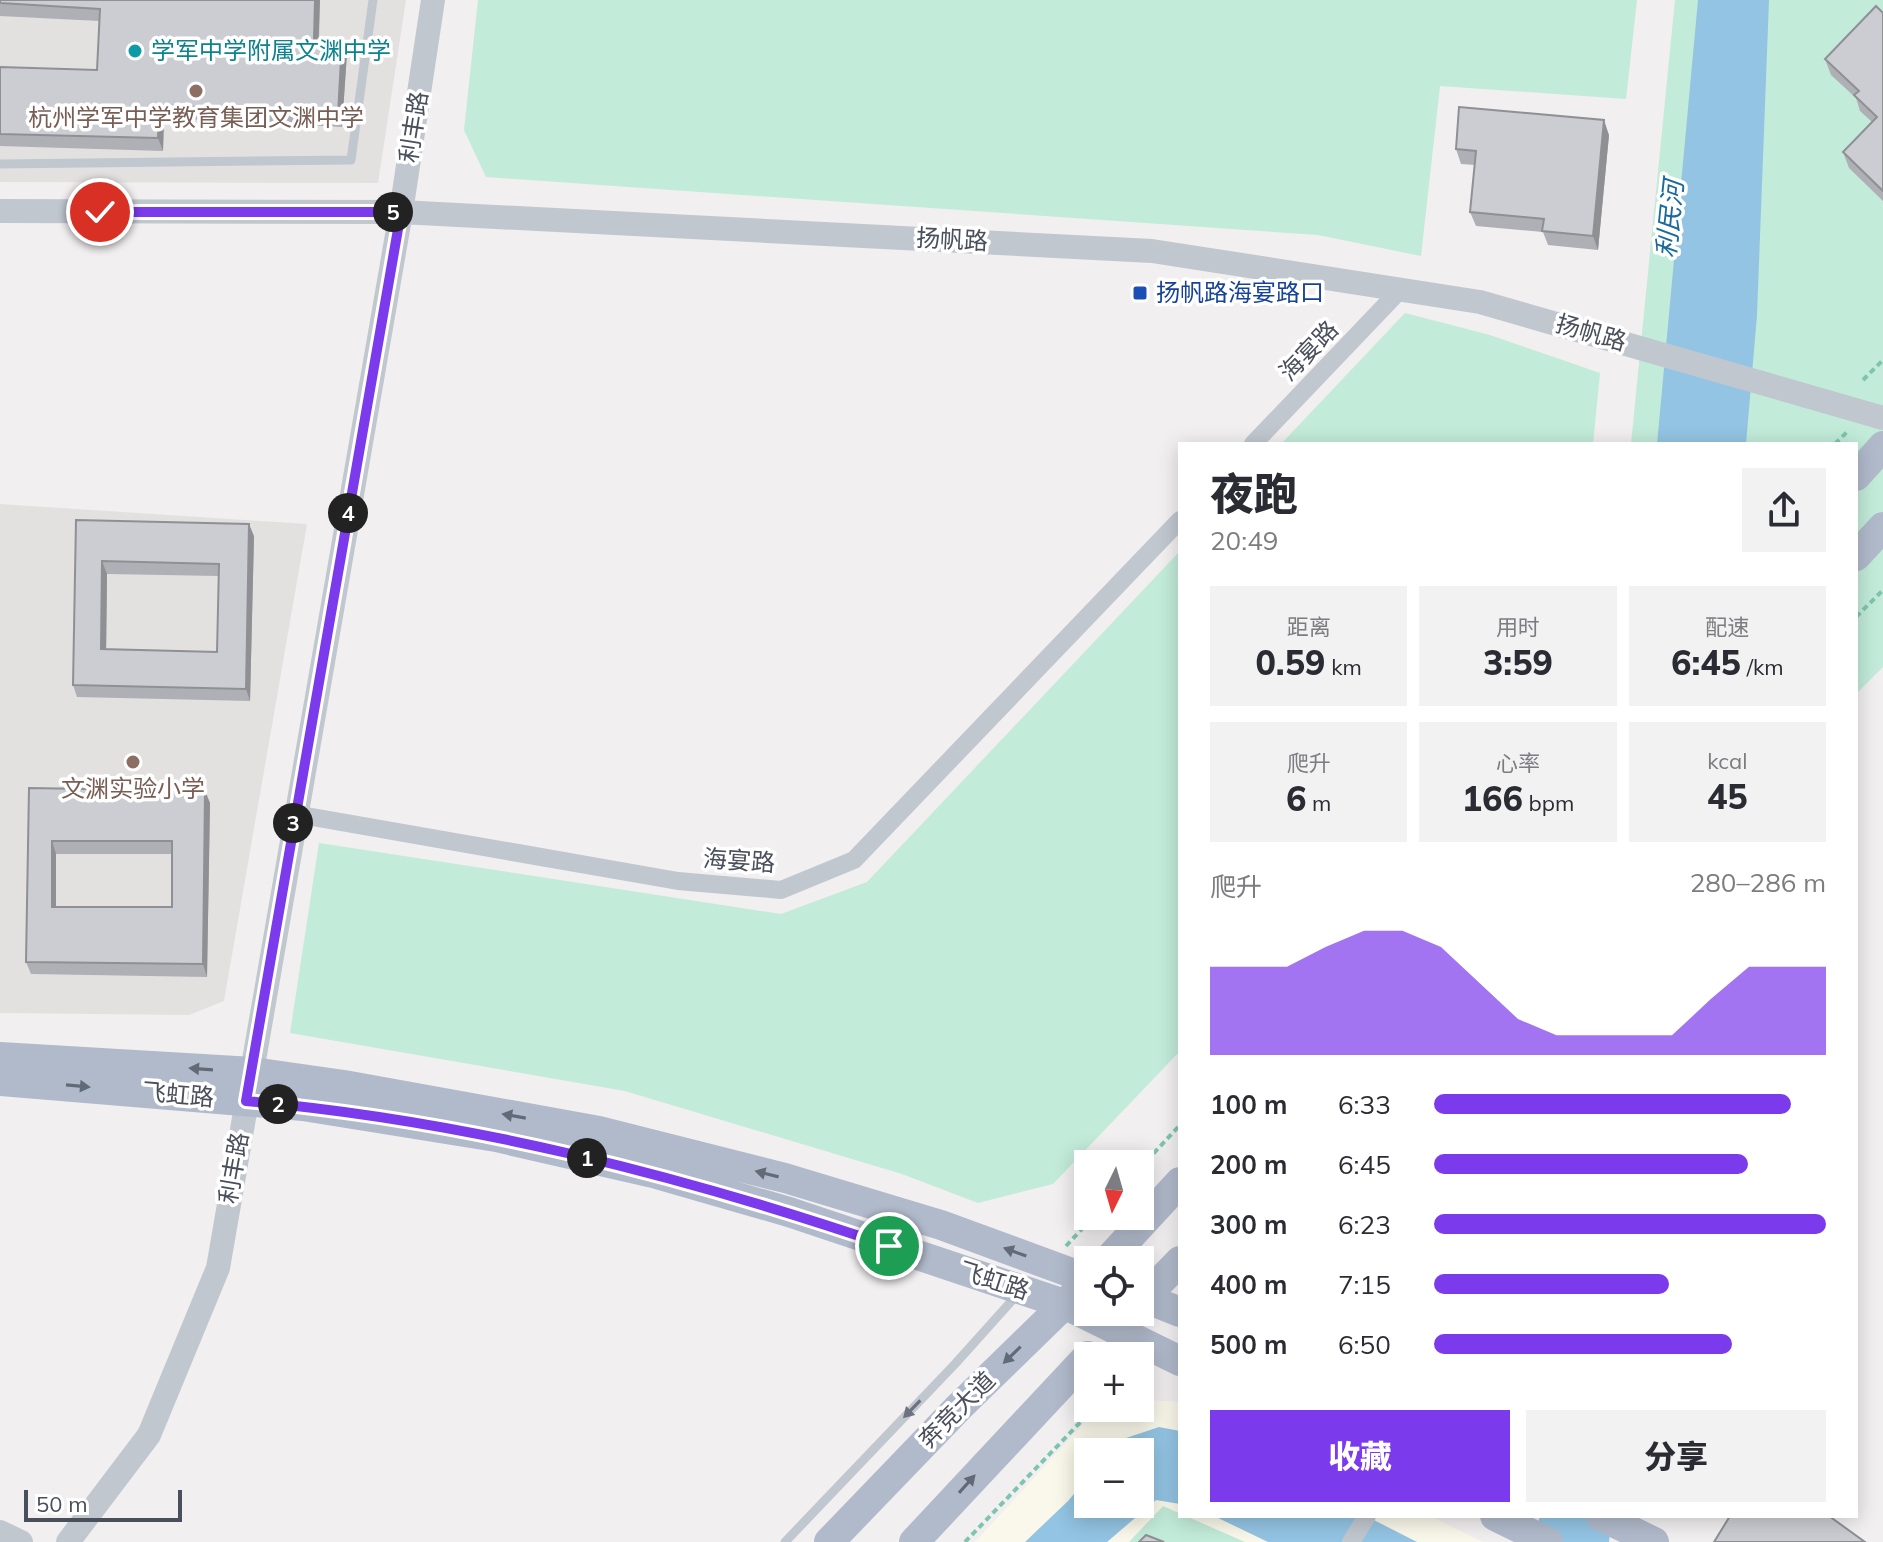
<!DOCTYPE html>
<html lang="zh">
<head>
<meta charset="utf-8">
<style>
	:root { --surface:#fff; --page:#f2f2f3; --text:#2b2b33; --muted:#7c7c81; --accent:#7c3aed }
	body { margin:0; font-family:Mulish,"Noto Sans SC",sans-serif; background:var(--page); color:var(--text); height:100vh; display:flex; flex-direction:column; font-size:30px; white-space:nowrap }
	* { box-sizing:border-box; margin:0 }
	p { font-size:26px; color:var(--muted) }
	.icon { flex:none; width:44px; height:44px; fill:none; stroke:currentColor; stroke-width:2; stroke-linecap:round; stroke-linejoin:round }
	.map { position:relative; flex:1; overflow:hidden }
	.sheet { position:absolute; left:1178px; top:442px; width:680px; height:1076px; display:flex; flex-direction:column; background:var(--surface); border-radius:0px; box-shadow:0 4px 20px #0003 }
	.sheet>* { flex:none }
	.needle { width:52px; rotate:185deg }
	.tools { position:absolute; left:1074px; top:1150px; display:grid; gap:16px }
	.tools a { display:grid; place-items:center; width:80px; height:80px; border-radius:0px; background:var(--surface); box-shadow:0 4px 20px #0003; font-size:40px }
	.scale { position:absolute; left:24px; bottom:20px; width:158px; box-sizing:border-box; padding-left:8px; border:4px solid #494f5b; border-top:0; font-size:22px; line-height:28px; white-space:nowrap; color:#494f5b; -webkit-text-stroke:6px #fff; paint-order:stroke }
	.pin { position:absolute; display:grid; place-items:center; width:68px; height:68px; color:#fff; margin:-34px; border:4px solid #fff; border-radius:50%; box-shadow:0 2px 8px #0007 }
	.km { position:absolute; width:40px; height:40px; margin:-20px; border-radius:50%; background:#222; color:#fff; font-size:22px; line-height:40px; text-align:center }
	.round { display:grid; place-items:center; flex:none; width:84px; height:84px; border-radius:0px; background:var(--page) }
	.head { display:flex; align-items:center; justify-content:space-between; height:136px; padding:0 32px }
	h1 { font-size:44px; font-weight:800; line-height:60px }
	.stats { display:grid; grid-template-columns:repeat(3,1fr); gap:12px; height:136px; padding:8px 32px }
	.stats div { display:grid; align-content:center; border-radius:0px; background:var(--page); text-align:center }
	.stats b { font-size:34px; font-weight:800 }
	.stats small { font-size:22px; font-weight:400 }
	.stats p { font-size:22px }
	.chart { height:224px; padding:16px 32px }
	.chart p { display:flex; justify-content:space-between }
	.chart svg { width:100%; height:144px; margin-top:8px; fill:var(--accent); opacity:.7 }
	.cta { display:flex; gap:16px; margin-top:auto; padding:16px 32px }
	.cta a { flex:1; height:92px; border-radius:0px; background:var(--accent); color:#fff; font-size:32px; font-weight:800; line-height:92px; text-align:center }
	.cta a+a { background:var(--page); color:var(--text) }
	ul { padding:0 32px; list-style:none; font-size:26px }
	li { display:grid; grid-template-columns:128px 96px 1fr; align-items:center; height:60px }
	li i { height:20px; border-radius:10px; background:var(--accent) }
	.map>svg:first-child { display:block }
</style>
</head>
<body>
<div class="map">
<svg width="1883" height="1542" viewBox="0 0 1883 1542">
	<rect width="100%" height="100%" fill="#f1efef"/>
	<!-- commercial -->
	<path fill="#faf8ea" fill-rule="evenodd" d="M 1150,1400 L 1180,1402 L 1180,1516 L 1430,1516 L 1483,1542 L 975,1542 L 1086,1421 L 1114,1408 L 1140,1408 L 1140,1401 ZM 1088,1452 L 1140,1452 L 1140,1504 L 1088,1504 Z"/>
	<!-- education -->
	<path fill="#e2e1e0" d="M 0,0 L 406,0 L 378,183 L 0,182 Z
		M 0,504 L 307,524 L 224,1001 L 189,1015 L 0,1013 Z"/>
	<!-- green -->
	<path fill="#c2ebd9" d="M 478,0 L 1637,0 L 1626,99 L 1440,86 L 1421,256 L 1318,235 L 486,177 L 464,130 Z
		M 1675,0 L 1883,0 L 1883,667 L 1856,694 L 1856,444 L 1631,444 Z
		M 1405,313 L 1490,335 L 1600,373 L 1593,444 L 1281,444 Z
		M 1180,551 L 1180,1051 L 1053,1184 L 978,1203 L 902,1174 L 625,1091 L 290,1033 L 319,843 L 781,914 L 867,882 Z
		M 1163,1506 L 1245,1542 L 1129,1542 Z"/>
	<!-- water -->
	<path fill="#93c4e3" d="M 1698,0 L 1769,0 L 1757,315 L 1746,444 L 1657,444 Z
		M 1159,1427 L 1180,1431 L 1180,1504 L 1156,1500 L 1107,1542 L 1025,1542 L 1068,1501 L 1088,1477 L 1088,1504 L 1140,1504 L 1140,1452 L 1109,1452 L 1117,1441 Z
		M 1214,1516 L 1366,1516 L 1417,1542 L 1268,1542 Z
		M 1540,1516 L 1612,1516 L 1609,1542 L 1532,1542 Z"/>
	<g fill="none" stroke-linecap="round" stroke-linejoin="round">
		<!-- path -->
		<path stroke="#7dc5af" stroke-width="4" stroke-dasharray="6 4" stroke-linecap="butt" d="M 1863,380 L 1883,360
			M 1835,444 L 1848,431
			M 1856,617 L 1883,590
			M 1140,1168 L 1180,1125
			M 1066,1246 L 1094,1216
			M 965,1542 L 1094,1408"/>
		<!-- service -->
		<path stroke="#c1c7cf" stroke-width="9" d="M 0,164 L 351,160 L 373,0
			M 785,1542 L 955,1364 L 1017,1295"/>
		<!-- minor -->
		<path stroke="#c1c7cf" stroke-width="18" d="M 1253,444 L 1400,290
			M 295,814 L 678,881 L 781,890 L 854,860 L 1180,520
			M 1351,1542 L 1367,1516"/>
		<!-- tertiary -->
		<path stroke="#c1c7cf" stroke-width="24" d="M 0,211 L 401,212 L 1152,251 L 1480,302 L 1883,418
			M 0,1532 L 21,1542
			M 68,1542 L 149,1435 L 218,1268 L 401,212 L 433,0"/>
		<!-- primary -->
		<path stroke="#b1bacb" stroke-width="30" d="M 1856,476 L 1883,446
			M 1856,556 L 1883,527
			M 0,1057 L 253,1072 L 344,1085 L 599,1131 L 785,1178 L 941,1225 L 1088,1279
			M 0,1081 L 303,1106 L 496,1137 L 657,1174 L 789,1212 L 1064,1304 L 1180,1361
			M 1108,1260 L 1180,1182
			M 1140,1296 L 1180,1312
			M 1140,1302 L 1180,1261
			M 1495,1516 L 1548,1542
			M 1601,1516 L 1654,1542
			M 829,1542 L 959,1407 L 1075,1294
			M 914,1542 L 1088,1356"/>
	</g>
	<!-- wall -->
	<path fill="#afb0b5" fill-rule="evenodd" d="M 0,0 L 320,0 L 319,40 L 342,41 L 347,53 L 342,127 L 164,118 L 163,151 L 0,146 L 0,67 L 97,70 L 99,21 L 0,16 Z
		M 1883,13 L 1883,201 L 1849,168 L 1843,152 L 1872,122 L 1860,111 L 1856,98 L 1831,75 L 1825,59 Z
		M 1609,135 L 1598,250 L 1548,245 L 1543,232 L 1476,226 L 1470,212 L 1475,165 L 1461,164 L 1456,149 Z
		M 76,520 L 254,536 L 250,701 L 77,697 L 73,685 ZM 107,574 L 219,576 L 217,652 L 106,649 Z
		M 29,788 L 205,791 L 210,803 L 207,977 L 31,974 L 26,962 ZM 56,854 L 172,854 L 172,907 L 56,907 Z"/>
	<!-- shaded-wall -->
	<path fill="#8f9094" d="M 315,0 L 320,0 L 318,52 L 314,39 Z
		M 342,41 L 347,53 L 342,127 L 338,114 Z
		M 159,105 L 164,118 L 163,151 L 158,138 Z
		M 1604,120 L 1609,135 L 1598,250 L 1593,236 Z
		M 249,524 L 254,536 L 250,701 L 246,689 Z
		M 102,561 L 107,574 L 106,661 L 101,649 Z
		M 205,791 L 210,803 L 207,977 L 203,964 Z
		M 52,841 L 56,854 L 56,919 L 52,907 Z"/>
	<!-- building -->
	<path fill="#cccdd3" stroke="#8f9094" stroke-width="2" fill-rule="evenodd" d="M 0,0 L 315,0 L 314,39 L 342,41 L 338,114 L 159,105 L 158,138 L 0,134 L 0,67 L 97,70 L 100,9 L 0,3 Z
		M 1876,6 L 1883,13 L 1883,191 L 1843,152 L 1877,117 L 1854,95 L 1859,91 L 1825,59 Z
		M 1459,107 L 1604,120 L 1593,236 L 1542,231 L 1544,219 L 1470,212 L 1476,151 L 1456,149 Z
		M 76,520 L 249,524 L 246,689 L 73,685 ZM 102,561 L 219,564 L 217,652 L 101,649 Z
		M 29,788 L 205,791 L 203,964 L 26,962 ZM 52,841 L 172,841 L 172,907 L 52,907 Z
		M 1730,1516 L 1829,1516 L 1865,1542 L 1714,1542 Z
		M 1146,1535 L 1164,1542 L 1139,1542 Z"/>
	<!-- one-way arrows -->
	<defs><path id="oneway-solid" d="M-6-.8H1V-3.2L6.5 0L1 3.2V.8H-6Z" transform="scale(2)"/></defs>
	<g fill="#636a77">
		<use href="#oneway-solid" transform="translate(201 1069) rotate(-176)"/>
		<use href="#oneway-solid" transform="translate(78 1086) rotate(5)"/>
		<use href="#oneway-solid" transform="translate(514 1116) rotate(-170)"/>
		<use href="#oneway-solid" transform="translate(767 1174) rotate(-166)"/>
		<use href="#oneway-solid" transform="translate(1015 1252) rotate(-160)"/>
		<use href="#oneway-solid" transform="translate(1012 1355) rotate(136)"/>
		<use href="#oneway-solid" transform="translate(967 1484) rotate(-48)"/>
	</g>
	<use fill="#6d737e" href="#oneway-solid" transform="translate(912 1409) rotate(134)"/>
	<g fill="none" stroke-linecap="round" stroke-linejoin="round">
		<!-- route casing -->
		<g stroke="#fff" stroke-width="16">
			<path id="route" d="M 100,212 L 401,212 L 246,1101 C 465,1120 680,1175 889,1246"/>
		</g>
		<!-- route -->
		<use href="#route" stroke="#7c3aed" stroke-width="10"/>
	</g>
	<!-- markers -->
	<circle fill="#0f9aa8" stroke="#fff" stroke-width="3" cx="135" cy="51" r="8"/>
	<g fill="#8d6e63" stroke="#fff" stroke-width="3">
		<circle cx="196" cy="91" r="8"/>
		<circle cx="133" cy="762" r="8"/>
	</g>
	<rect fill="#1a4fb4" stroke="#fff" stroke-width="3" x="1132" y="285" width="16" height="16" rx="4"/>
	<g text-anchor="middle" stroke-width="7" stroke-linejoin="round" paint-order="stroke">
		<!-- culture labels -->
		<g font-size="24" fill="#0d838f" stroke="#fff" text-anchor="start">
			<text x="151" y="59">学军中学附属文渊中学</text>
		</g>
		<!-- education labels -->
		<g font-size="24" fill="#785e54" stroke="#fff">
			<text x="196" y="126">杭州学军中学教育集团文渊中学</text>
			<text x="133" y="797">文渊实验小学</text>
		</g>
		<!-- street labels -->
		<g font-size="24" fill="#494f5b" stroke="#fff">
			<text transform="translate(414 127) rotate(-81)" y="8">利丰路</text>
			<text transform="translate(952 240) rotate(3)" y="8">扬帆路</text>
			<text transform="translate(1591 333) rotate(16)" y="8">扬帆路</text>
			<text transform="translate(1309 351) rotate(-46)" y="8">海宴路</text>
			<text transform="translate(739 861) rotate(4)" y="8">海宴路</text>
			<text transform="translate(178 1095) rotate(5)" y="8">飞虹路</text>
			<text transform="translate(234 1168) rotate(-80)" y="8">利丰路</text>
			<text transform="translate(994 1281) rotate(18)" y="8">飞虹路</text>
			<text transform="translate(957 1410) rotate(-45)" y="8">奔竞大道</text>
		</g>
		<!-- transit labels -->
		<g font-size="24" fill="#164399" stroke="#fff" text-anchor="start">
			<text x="1156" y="301">扬帆路海宴路口</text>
		</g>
		<!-- water labels -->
		<g font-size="26" font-style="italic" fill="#1a6a9c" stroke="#fff">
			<text transform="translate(1670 219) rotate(-84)" y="9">利民河</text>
		</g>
	</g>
</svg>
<div class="tools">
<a><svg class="needle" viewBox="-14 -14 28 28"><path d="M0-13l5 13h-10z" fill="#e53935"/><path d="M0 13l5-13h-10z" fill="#7c7c81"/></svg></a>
<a><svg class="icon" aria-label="locate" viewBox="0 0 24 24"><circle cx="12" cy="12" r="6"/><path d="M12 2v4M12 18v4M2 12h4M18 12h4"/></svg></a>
<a>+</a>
<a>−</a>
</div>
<div class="scale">50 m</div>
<div class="pin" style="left:889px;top:1246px;background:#1e9e55"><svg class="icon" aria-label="arrive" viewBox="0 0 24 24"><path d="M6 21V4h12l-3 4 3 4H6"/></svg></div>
<div class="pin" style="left:100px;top:212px;background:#d93025"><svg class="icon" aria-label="check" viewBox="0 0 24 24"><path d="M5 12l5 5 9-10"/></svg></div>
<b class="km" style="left:587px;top:1158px">1</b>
<b class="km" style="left:278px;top:1104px">2</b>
<b class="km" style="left:293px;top:823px">3</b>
<b class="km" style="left:348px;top:513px">4</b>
<b class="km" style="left:393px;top:212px">5</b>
<section class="sheet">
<div class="head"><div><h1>夜跑</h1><p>20:49</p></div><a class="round"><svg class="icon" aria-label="share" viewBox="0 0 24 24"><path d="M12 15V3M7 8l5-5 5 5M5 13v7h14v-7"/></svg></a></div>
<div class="stats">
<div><p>距离</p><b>0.59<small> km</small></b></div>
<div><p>用时</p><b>3:59</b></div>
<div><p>配速</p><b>6:45<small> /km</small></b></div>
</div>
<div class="stats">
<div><p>爬升</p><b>6<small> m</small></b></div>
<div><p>心率</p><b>166<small> bpm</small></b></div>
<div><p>kcal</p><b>45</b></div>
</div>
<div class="chart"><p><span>爬升</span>280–286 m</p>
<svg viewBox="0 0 160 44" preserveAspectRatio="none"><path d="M0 44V17L10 17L20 17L30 11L40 6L50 6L60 11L70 22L80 33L90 38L100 38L110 38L120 38L130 27L140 17L150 17L160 17V44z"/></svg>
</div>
<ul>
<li><b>100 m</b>6:33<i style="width:91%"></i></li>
<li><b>200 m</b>6:45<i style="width:80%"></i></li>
<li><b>300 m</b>6:23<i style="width:100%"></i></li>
<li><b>400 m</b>7:15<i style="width:60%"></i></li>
<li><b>500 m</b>6:50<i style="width:76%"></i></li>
</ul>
<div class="cta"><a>收藏</a><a>分享</a></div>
</section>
</div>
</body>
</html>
